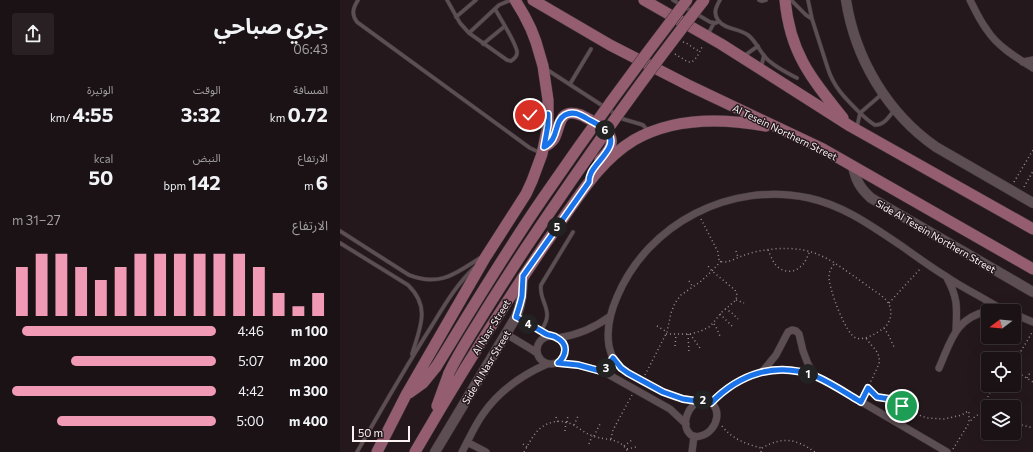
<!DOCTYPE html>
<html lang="ar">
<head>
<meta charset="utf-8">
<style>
	:root { --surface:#1b1215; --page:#282022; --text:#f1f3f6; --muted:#a09ea0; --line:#393234; --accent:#f09ab6 }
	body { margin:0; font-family:Commissioner,"Noto Sans Arabic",sans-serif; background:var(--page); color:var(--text); direction:rtl; height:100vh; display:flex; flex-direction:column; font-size:15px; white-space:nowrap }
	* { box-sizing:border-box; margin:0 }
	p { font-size:13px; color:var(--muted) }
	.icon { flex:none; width:22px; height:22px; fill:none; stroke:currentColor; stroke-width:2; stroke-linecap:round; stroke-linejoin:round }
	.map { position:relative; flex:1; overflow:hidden; direction:ltr }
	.details { display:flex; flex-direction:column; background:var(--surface); width:340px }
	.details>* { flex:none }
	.needle { width:26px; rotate:254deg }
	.controls { position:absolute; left:641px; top:304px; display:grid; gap:8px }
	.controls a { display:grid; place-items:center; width:40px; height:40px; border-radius:4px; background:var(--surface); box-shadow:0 4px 16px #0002,0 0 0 1px var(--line); font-size:20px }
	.scale { position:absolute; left:12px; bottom:10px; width:58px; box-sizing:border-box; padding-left:4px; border:2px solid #faf1f3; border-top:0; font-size:11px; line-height:14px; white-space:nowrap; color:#faf1f3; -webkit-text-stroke:3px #24181c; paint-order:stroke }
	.pin { position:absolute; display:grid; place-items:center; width:34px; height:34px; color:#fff; margin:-17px; border:2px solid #fff; border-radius:50%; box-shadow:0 1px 4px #0007 }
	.km { position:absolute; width:20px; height:20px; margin:-10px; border-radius:50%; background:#222; color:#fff; font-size:11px; line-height:20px; text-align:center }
	.round { display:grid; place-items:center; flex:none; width:42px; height:42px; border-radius:4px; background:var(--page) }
	.overview { display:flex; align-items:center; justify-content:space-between; height:68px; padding:0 12px }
	h1 { font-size:22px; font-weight:700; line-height:30px }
	.figures { display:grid; grid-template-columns:repeat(3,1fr); gap:6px; height:68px; padding:4px 12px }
	.figures div { display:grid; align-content:center }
	.figures b { font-size:20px; font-weight:700 }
	.figures small { font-size:11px; font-weight:400 }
	.figures p { font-size:11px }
	.chart { height:112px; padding:8px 12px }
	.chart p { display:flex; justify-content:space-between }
	.chart svg { width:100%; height:72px; margin-top:4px; stroke:var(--accent); stroke-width:6 }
	ul { padding:0 12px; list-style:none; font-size:13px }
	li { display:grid; grid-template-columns:64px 48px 1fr; align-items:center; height:30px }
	li i { height:10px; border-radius:5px; background:var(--accent) }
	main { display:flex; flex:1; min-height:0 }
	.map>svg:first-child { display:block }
</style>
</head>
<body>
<main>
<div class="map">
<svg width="693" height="452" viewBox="0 0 693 452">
	<rect width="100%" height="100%" fill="#24181c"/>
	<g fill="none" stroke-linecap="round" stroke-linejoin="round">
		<!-- lane casing -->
		<g stroke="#3c3335" stroke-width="4.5">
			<path id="lane" d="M 18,0 C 13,8 11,14 17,22 L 190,148 L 201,153
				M 107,0 L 120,23 L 129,33 L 167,60 L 171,61 C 174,59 177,56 177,53 C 178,46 159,16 155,9
				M 333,0 L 370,22 L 376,23 L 379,21
				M 380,0 C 376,7 373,13 378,20 C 385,30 399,28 408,35 C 417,42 420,53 428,60 C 436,67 447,73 457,78
				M 419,0 L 422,1 L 426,0
				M 451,0 L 466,15 L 472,19
				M 468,0 L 472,19 L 488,69 C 494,87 504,97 517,110 C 523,116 528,121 535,125 C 544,125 549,117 554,110
				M 116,17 L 136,0
				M 129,33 L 159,5 L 171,0
				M 368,34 L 374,23
				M 143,44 L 165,26
				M 404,56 L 418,46
				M 421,68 L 424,55
				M 206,69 L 283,119 L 300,124 L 303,125 L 309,132
				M 230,84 L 251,49
				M 177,108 C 190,116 192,117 207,115
				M 517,127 L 520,113 L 542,94
				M 0,231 L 69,275 C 100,287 115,274 140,258
				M 0,243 L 68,285 C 91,307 80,328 72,354
				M 201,331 C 203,327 207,322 207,316 C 208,306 199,297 201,285 L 233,232
				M 17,452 C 41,410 65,368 91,327 C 104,306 116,285 134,268"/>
		</g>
		<!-- street casing -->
		<g stroke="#3c3335" stroke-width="8">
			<path id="street" d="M 630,0 C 635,10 640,21 647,30 C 657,46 677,58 693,68
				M 683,62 L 693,60
				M 607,278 C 618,298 617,307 616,330
				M 674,314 L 693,322
				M 176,317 L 209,336
				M 166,334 L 191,349 L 197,353
				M197 350a14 14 0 1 1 28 0a14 14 0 1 1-28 0Z
				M 218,338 C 237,335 253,329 269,317
				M 218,363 L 238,365 L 264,372 L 330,409 L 346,424
				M 599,368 C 611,341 615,318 648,311
				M 264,372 L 273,358
				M 422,372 L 436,355 L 448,332 L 452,330 L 456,331 L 459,334 L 463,351 L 468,364 L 475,376
				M 362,400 C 385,402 379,432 360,436 C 357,437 354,437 351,435 C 339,425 349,403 362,400 Z
				M 357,401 C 350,400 343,399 336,397 C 321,392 280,372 273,358 C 271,354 270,350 269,346 C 266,328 270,313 277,297 C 308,223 391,181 469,198 C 505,206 533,227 563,247 C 577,257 592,268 607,277 C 617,284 628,290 639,296 C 648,301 657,307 666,311
				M 371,403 C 403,370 441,361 484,380 L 607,452
				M 127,442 L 146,452
				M 122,452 C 129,439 135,425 143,414 C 159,391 182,375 207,364
				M 352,452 L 354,436"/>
		</g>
		<!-- secondary casing -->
		<g stroke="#3c3335" stroke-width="11">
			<path id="secondary" d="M 506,0 C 515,58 547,113 596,147 L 693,203
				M 513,166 C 516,181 520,188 531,198 L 693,292
				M 95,452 L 176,317 C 182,303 182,290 183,276"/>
		</g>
		<!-- primary casing -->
		<g stroke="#3c3335" stroke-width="12">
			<path id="primary" d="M 193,0 L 270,45 L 348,85 L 483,149 L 693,269
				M 304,0 L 381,44 L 510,126 L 693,229
				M 445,0 C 450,53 471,78 503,118
				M 204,147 C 208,145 211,143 214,139 C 221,126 218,107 241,115 C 252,121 277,131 270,147 C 268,152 264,156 260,160
				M 69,393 L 83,383 L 96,367
				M 97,406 L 109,373
				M 37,452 L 66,395 L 145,258 L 186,194 L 192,181 L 202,154 L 208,125 L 208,100 L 203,66 L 196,42 L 191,29 L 184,15 L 175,0
				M 75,452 C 119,376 165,302 215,230 C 238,198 259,161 294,140 C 334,117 382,118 426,126"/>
		</g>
		<!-- path -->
		<path stroke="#968c8f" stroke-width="1.5" stroke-dasharray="1 3" stroke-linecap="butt" d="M 343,42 L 346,43 L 360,52
			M 335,54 L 348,62 L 352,62 L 357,57 L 363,45
			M 674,182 L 693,150
			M 684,187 L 693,171
			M 361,219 L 378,252 L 379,260 C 381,261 381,262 384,262 C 390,262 396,258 402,256 C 412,252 423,250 434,249 C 476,245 493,262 525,284 C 532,290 541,294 547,301 C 553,309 552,321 544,328 C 537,333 524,341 516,338 C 506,335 488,287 489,276 C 489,271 492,267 495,263
			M 428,250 C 430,254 432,260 435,264 C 441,272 453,274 460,267 C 465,264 467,257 470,251
			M 396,251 L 398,257
			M 349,281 L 353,287
			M 396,300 L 404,303
			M 549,303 L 580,269
			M 385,309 L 391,312 L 398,319
			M 380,314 L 393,327
			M 374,324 L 376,327 L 380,336
			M 317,326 L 327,332
			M 544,328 L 549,336 L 554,347
			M 326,334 L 350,334 L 361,331 L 369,327 L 373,323 L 382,312 L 396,300 L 397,295 L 395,290 L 372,271 L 368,266
			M 348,334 L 349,352
			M 350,334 L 360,348
			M 335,346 L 336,335
			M 674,373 L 680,374 L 693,382
			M 677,373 L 674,365 L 675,361 L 693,331
			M 305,375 L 327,332 L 331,313 L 335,303 L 341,295 L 360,282 L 372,271 L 381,261
			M 687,378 L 691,371
			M 528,388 L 537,397 L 550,399 L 576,414 L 587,418 L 604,419 L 622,415 L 628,411 L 629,412 L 629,422 C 635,417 640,410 648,415
			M 524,396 L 539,364 C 541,351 532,348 526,338
			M 642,412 L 649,394 L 655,385
			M 216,417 L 218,422
			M 227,422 L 228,415
			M 674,423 L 693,428
			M 234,425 L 238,416
			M 382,426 C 392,439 406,444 421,448
			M 225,431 L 226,422
			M 254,436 L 260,424
			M 271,439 L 273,430 L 292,395
			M 183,444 L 187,447
			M 249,444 L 252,436
			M 284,446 L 292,440
			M 287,449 L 296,447
			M 613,449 L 629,423
			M 184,452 C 192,438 197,426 213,422 C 218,421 224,421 229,423 C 237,426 244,433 253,436 C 267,441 280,437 288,452
			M 421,452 L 422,448 C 443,436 456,439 475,452"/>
		<!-- lane -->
		<use href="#lane" stroke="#5c4e52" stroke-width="3.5"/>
		<!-- street -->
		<use href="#street" stroke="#5c4e52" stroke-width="7"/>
		<!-- secondary -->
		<use href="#secondary" stroke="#5c4e52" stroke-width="10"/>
		<!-- primary -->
		<use href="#primary" stroke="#945e70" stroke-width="11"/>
		<!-- primary-bridge casing -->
		<g stroke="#3c3335" stroke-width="12" stroke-linecap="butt">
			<path id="primary-bridge" d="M 96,367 C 131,310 165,253 203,198 C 249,131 297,65 347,0
				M 109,373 C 118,354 130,336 141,318 C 155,295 170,272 185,249 C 242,164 301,80 364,0"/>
		</g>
		<!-- primary-bridge -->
		<use href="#primary-bridge" stroke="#945e70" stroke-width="11"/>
	</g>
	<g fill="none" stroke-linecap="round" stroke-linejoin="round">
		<!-- route casing -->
		<g stroke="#fff" stroke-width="8">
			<path id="route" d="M 190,115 L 196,116 L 208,114 L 208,125 L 204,147 C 220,139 213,122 225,115 C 233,111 239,114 246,118 C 252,122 261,125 266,131 C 281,145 257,160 251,173 C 250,175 249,178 249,182 L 183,276 L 182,296 L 180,304 L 176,317 C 186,322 196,328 206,334 C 210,336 214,335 217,338 C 229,344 226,356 218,363 L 238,365 L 264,372 L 273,358 L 281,368 L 288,373 L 323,392 L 343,399 L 357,401 L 362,400 L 367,401 L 371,403 C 399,374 436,361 475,376 C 491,383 506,393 521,402 L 528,388 L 537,397 L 550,399 L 562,406"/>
		</g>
		<!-- route -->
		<use href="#route" stroke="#1a73e8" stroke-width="5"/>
	</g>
	<g text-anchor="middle" stroke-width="3" stroke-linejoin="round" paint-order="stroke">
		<!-- street labels -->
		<g font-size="10" fill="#faf1f3" stroke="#24181c">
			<text transform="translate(445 132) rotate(26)" y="4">Al Tesein Northern Street</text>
			<text transform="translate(596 236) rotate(30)" y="4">Side Al Tesein Northern Street</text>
			<text transform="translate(151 327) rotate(-58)" y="4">Al Nasr Street</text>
			<text transform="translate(146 367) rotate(-59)" y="4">Side Al Nasr Street</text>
		</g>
	</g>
</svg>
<div class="controls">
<a><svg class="needle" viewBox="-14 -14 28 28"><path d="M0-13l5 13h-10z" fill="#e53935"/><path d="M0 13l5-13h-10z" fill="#a09ea0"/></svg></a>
<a><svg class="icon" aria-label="locate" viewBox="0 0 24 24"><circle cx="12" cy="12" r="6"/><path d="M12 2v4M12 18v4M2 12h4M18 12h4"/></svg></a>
<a><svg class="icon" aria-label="layers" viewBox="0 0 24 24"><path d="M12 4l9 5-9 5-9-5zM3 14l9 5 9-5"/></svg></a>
</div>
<div class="scale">50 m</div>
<div class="pin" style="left:562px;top:406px;background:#1e9e55"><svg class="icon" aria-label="arrive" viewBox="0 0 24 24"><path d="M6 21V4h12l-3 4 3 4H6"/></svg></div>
<div class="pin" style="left:190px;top:115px;background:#d93025"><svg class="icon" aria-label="check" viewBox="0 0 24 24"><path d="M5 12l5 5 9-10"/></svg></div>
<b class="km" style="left:468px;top:374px">1</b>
<b class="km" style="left:363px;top:400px">2</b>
<b class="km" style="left:266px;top:368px">3</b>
<b class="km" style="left:188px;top:324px">4</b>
<b class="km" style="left:217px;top:227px">5</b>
<b class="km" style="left:265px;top:130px">6</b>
</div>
<section class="details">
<div class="overview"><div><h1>جري صباحي</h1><p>06:43</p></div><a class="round"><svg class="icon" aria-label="share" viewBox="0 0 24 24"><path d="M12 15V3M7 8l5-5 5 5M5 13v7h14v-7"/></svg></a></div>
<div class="figures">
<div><p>المسافة</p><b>0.72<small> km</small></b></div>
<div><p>الوقت</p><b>3:32</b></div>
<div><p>الوتيرة</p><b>4:55<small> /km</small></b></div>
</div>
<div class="figures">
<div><p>الارتفاع</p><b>6<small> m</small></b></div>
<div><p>النبض</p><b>142<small> bpm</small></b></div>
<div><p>kcal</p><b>50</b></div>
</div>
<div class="chart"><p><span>الارتفاع</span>27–31 m</p>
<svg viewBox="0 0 160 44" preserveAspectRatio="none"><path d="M5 44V14M15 44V6M25 44V6M35 44V14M45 44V22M55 44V14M65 44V6M75 44V6M85 44V6M95 44V6M105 44V6M115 44V6M125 44V14M135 44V30M145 44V38M155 44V30"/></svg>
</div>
<ul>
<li><b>100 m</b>4:46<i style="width:95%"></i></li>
<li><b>200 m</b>5:07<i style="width:71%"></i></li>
<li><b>300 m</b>4:42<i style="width:100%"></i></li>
<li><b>400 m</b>5:00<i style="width:78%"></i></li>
</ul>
</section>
</main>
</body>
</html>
